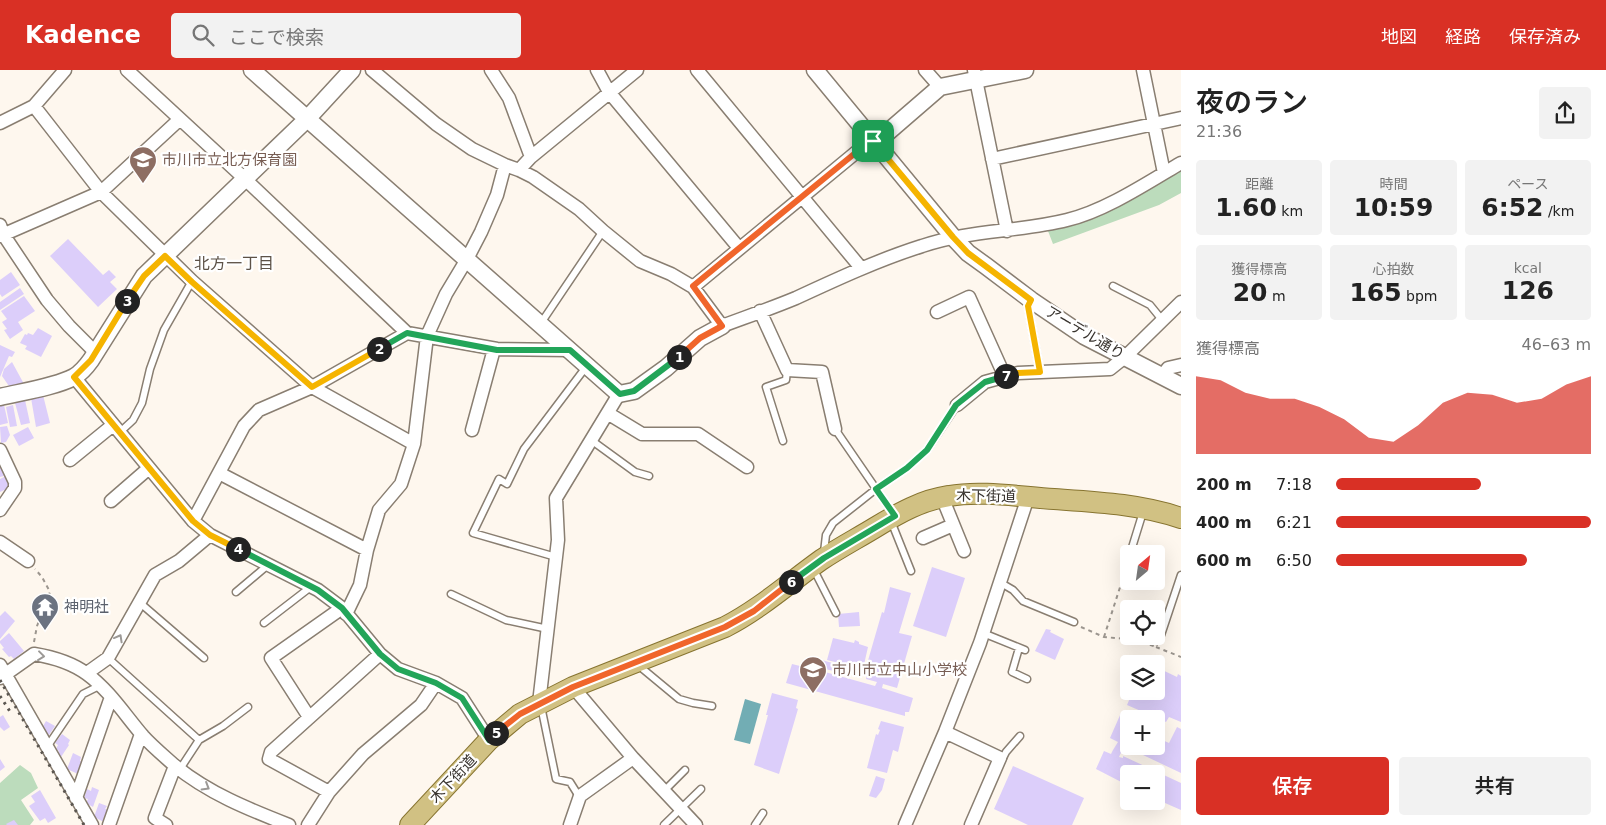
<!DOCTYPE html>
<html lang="ja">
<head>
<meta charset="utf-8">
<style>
	:root { --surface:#fff; --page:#f2f2f2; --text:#222; --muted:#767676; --accent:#d93025 }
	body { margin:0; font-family:"DejaVu Sans","Noto Sans JP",sans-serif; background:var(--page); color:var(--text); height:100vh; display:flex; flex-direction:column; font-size:19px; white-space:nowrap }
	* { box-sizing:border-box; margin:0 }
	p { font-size:16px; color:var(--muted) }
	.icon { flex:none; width:28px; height:28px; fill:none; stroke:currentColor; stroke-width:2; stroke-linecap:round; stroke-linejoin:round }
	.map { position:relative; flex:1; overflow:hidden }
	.panel { display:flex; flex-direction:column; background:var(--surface); width:425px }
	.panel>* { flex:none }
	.needle { width:32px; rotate:29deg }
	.buttons { position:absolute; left:1120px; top:475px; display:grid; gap:10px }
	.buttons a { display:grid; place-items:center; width:45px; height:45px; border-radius:5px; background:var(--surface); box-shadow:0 5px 20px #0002; font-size:25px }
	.pin { position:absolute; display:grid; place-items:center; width:42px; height:42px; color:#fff; margin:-21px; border-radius:10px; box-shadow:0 2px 8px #0006 }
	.km { position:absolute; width:25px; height:25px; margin:-12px; border-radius:50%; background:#222; color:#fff; font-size:14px; line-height:25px; text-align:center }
	.round { display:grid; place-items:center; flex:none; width:52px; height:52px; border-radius:5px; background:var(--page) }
	.summary { display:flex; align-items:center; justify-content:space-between; height:85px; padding:0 15px }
	h1 { font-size:28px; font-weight:600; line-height:38px }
	.metrics { display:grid; grid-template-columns:repeat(3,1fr); gap:8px; height:85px; padding:5px 15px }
	.metrics div { display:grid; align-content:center; border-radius:5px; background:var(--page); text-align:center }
	.metrics b { font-size:25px; font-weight:600 }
	.metrics small { font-size:14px; font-weight:400 }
	.metrics p { font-size:14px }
	.chart { height:140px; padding:10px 15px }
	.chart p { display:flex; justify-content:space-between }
	.chart svg { width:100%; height:90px; margin-top:5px; fill:var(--accent); opacity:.7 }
	.button { display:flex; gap:10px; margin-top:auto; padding:10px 15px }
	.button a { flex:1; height:58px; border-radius:5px; background:var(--accent); color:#fff; font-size:20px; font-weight:600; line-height:58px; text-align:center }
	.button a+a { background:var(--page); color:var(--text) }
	ul { padding:0 15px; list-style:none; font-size:16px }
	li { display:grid; grid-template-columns:80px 60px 1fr; align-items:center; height:38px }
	li i { height:12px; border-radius:6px; background:var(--accent) }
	header { display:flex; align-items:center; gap:30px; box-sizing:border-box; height:70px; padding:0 25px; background:var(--accent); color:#fff }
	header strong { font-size:24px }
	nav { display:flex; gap:28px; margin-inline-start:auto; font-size:18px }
	.search { width:350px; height:45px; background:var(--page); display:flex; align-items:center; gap:12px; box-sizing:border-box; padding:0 18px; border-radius:5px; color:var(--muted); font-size:19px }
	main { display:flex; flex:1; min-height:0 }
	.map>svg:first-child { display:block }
</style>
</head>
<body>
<header>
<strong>Kadence</strong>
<div class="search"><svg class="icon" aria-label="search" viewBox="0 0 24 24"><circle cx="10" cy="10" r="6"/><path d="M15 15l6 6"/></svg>ここで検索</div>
<nav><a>地図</a><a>経路</a><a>保存済み</a></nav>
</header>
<main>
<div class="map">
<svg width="1181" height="755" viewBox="0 0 1181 755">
	<rect width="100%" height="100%" fill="#fef7ee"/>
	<!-- green -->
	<path fill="#bcdcbc" d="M 1181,100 L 1181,123 L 1159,135 L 1053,174 L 1048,161 L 1121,133 Z
		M 20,695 L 31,703 L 38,718 L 21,730 L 34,750 L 30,755 L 0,755 L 0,713 Z"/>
	<!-- water -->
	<path fill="#72adb4" d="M 745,629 L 761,634 L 750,674 L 734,670 Z"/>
	<!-- building -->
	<path fill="#dccefa" d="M 68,169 L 103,205 L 109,200 L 116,207 L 110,212 L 117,219 L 98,237 L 50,186 Z
		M 11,202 L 20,215 L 2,227 L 0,224 L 0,210 Z
		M 20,218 L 24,224 L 0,240 L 0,232 Z
		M 24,226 L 35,241 L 18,252 L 23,260 L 10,269 L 4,260 L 7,259 L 2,252 L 7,249 L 1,241 Z
		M 38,258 L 52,266 L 41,287 L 25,279 L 27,276 L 20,273 L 25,264 L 27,265 L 28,263 L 33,265 Z
		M 0,275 L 15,282 L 12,287 L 9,286 L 0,307 Z
		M 12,292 L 24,314 L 11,319 L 2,306 L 4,299 Z
		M 43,325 L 50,353 L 36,357 L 31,328 Z
		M 25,330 L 30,353 L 21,355 L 15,333 Z
		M 4,335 L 8,353 L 0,355 L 0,336 Z
		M 13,335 L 17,356 L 10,357 L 6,337 Z
		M 7,356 L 10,365 L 6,372 L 1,373 L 0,357 Z
		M 28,357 L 34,368 L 19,376 L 13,365 Z
		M 0,394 L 4,406 L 0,407 Z
		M 6,406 L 11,417 L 0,422 L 0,409 Z
		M 932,497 L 965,508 L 946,567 L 913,556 Z
		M 890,517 L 911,523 L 899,563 L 912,566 L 897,618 L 883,614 L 882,618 L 913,628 L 909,642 L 905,642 L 905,646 L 786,613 L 792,594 L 816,600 L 817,597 L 809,594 L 811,587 L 836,594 L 834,601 L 825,599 L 825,602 L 875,616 L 877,612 L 866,609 L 870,594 L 867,594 L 882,542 L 884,543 Z
		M 5,541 L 15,551 L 0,569 L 0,546 Z
		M 859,542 L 860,556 L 839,557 L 838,544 Z
		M 1046,559 L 1051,560 L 1050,562 L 1064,569 L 1055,590 L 1035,581 Z
		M 9,563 L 24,581 L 14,589 L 11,586 L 9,587 L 2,579 L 4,578 L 0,573 L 0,571 Z
		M 833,568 L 854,573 L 855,570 L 859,572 L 859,574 L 868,577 L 863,599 L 827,590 Z
		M 1156,597 L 1177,607 L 1178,604 L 1181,606 L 1181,652 L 1169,647 L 1166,652 L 1127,635 L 1133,621 L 1156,621 Z
		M 772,623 L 798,630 L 796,638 L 798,639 L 779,704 L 754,695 L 768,645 L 766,645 Z
		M 1124,642 L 1140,649 L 1129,649 L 1129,676 L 1156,676 L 1156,658 L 1164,661 L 1160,669 L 1169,673 L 1177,657 L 1181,659 L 1181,703 L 1124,676 L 1119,687 L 1123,688 L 1123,686 L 1181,713 L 1181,740 L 1156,729 L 1156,704 L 1129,704 L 1129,716 L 1096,699 L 1104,681 L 1111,684 L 1113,680 L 1118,672 L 1110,668 L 1121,643 Z
		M 3,645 L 10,657 L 4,661 L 0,657 L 0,647 Z
		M 46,651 L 55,656 L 49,665 L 43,662 L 45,660 L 42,658 Z
		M 881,651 L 904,657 L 898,682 L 893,680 L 887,703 L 867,698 L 876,664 L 878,665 L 880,660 L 878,659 Z
		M 62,664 L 70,670 L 68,674 L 69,675 L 61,687 L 57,684 L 59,681 L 56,679 L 58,675 L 55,673 Z
		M 73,683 L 81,687 L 80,691 L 83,692 L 78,704 L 67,699 Z
		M 0,689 L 5,697 L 0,701 Z
		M 1013,696 L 1084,728 L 1072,755 L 1028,755 L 994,739 Z
		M 876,706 L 885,709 L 882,720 L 876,728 L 869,726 Z
		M 92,717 L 99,720 L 93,737 L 86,733 L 88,729 L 84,728 L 87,719 L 91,721 Z
		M 40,720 L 56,748 L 48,753 L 45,748 L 40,751 L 29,736 L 35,732 L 31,726 Z
		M 99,733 L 107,736 L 105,739 L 109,740 L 104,752 L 94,747 Z
		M 14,750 L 18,755 L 7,755 L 6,754 Z"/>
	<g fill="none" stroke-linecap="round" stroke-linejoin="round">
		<!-- service casing -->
		<g stroke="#897e71" stroke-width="9">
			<path id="service" d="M 1113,216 L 1150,235 L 1163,251
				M 1030,231 L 1028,236 L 1040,302
				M 541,253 L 603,161
				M 835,359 L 894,445
				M 119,363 L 133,350 L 142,333 L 150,299 L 164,260 L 192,211
				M 591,370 L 635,402 L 649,406
				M 783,371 L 766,317 L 786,310 L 787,300
				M 891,451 L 911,501
				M 824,482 L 826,465 L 833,453 L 876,419 L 907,398 L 927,380 L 957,335
				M 1130,484 L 1143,442
				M 556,487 L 473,463 L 499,409 L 507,414 L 524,379 L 586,297
				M 1126,499 L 1129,489
				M 814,500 L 836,543
				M 1001,513 L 1013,520 L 1023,531 L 1074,552
				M 236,522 L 268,495
				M 451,524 L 506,550 L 548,559
				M 139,532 L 204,588
				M 264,553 L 312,516
				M 983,563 L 1025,580
				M 1161,565 L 1181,505
				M 1019,578 L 1012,602 L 1027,609
				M 108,588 L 199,670 L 180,699
				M 638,595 L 679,629 L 693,633 L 712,636
				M 541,636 L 556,709 L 570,712 L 580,728
				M 199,670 L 223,656 L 248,637
				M 47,677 L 83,624 L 99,616
				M 1000,689 L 1003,688 L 1006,682 L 1020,666
				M 664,721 L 685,700
				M 664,755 L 701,719
				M 755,755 L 763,743"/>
		</g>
		<!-- minor casing -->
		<g stroke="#897e71" stroke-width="15">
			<path id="minor" d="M 127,0 L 244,108 L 407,263
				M 372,0 L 436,54 L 472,79 L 505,95 L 519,100 L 533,107 L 579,139 L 603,161 L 640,191 L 671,204 L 693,217 L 722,256 C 746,247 772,238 796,228 C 837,209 878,190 922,176 C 968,160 1019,162 1067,150 C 1105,141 1147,113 1181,93
				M 491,0 L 509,28 L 531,87
				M 597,0 L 609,22 L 739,178
				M 697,0 L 861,198
				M 925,0 L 940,17
				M 974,0 L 1007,161
				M 1143,0 L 1164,103
				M 34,36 L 101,122 L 192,211 L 312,317 L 414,374
				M 0,53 L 34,36 L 65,0
				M 992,89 L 1181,48
				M 519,100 L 531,87 L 637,0
				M 0,155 L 3,164 L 47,230 L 69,256 L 95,282
				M 0,166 L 101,122 L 180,49
				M 693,217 L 865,75 L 873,71
				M 760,241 L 787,300 L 822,302 L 835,359
				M 937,242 L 969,227 L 1005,307
				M 1162,306 L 1168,298 L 1181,295
				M 74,307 L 193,451 L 210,465 L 318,520 L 342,538 L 380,584 L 398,599 L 436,613 L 462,628 L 489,670
				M 957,335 L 985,312 L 1018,303 L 1110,299 L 1125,287 L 1181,232
				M 609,344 L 642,364 L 698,364 L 747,397
				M 472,360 L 494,279
				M 0,380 L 15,412 L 15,418 L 0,440
				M 70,390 L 113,355
				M 219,403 L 367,480
				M 942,427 L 964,481
				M 111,431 L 149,398
				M 193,451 L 244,356 L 259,340 L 312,317 L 407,263 L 497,279 L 570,280
				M 923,468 L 953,455
				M 0,472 L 28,491
				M 346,544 L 360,515 L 367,480 L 379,440 L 401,414 L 414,374 L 427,266 L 446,224 L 467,189 L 481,162 L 497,125 L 505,95
				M 0,595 L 92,755
				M 87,603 L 108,588 L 155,505 L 179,491 L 210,465
				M 0,608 L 34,584 C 52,587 71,592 87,604 C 109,620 125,645 143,666 C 152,676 164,686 174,695 C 208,723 248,739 289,755
				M 573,617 L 633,688 L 696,755
				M 539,633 L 558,470 L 556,428 L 619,324
				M 309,647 L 271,588 L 342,538
				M 945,662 L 1000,688 L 971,755
				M 329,722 L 269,689 L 271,682 L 380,584
				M 76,728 L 111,627
				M 109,755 L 141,664
				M 166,755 L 155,748 L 175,696
				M 308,755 L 329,722 L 363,684 L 421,635 L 436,613
				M 570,755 L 580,726 L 633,688
				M 905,755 L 945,662 L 980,573 L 1028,427"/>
		</g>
		<!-- tertiary casing -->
		<g stroke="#897e71" stroke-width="19">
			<path id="tertiary" d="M 252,0 L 619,324 L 634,321 L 666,298 L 700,268 L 722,256
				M 815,0 L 953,167 L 968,183 L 986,196 L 1031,230 L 1084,266 L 1181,316
				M 873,71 L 881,68 L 940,17 L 1025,0
				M 0,327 C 21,322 55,317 74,307 C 81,303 86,297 91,290 L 144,206 L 307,49 L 352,0"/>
		</g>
		<!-- primary casing -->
		<g stroke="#877430" stroke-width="22">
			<path id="primary" d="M 410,755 L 489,670 L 520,644 L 573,617 L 725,557 C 760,539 789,513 821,490 C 839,478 858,468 876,457 C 899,443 922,430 949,426 C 981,420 1021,427 1054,429 C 1097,432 1140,434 1181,448"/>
		</g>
		<!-- path -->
		<path stroke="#9c968f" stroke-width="2" stroke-dasharray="4 4" stroke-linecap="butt" d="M 1081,557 L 1104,567 L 1137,570 L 1156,577 L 1158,573
			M 1104,567 L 1123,508
			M 34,572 L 37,556 L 50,522 L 42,507 L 35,499
			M 1156,577 L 1181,587"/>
		<!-- service -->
		<use href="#service" stroke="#fff" stroke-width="6"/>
		<!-- minor -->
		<use href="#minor" stroke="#fff" stroke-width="12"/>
		<!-- tertiary -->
		<use href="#tertiary" stroke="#fff" stroke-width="16"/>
		<!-- primary -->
		<use href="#primary" stroke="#d1c183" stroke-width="20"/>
		<!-- rail -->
		<path stroke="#5b5650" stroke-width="3" stroke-dasharray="2.5 5" stroke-linecap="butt" d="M 0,610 L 84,755
			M 0,626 L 11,643"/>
	</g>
	<!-- one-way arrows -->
	<defs><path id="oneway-chevron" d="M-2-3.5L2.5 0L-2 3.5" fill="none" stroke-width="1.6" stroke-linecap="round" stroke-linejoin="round" transform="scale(1.25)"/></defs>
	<g stroke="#9c9996">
		<use href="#oneway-chevron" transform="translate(119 568) rotate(-61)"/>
		<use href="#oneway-chevron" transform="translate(41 586) rotate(7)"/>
		<use href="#oneway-chevron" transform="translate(206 717) rotate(31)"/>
	</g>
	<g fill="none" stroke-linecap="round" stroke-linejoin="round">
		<!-- split-1 casing -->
		<g stroke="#fff" stroke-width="10">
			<path id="split-1" d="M 679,287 L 700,268 L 722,256 L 693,216 L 865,75 L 873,71"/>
		</g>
		<!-- split-2 casing -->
		<g stroke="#fff" stroke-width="10">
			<path id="split-2" d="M 379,279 L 407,263 L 497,280 L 570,280 L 620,324 L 634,321 L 679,287"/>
		</g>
		<!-- split-3 casing -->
		<g stroke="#fff" stroke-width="10">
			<path id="split-3" d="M 127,231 L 144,206 L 165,186 L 192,212 L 312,317 L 379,279"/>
		</g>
		<!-- split-4 casing -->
		<g stroke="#fff" stroke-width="10">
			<path id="split-4" d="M 127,231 L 91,290 L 74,307 L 193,451 L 210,465 L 238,479"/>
		</g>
		<!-- split-5 casing -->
		<g stroke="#fff" stroke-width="10">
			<path id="split-5" d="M 238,479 L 318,520 L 342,538 L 380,584 L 398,599 L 436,613 L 462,628 L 489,670 L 496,663"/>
		</g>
		<!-- split-6 casing -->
		<g stroke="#fff" stroke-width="10">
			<path id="split-6" d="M 496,663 L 520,644 L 573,617 L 725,557 L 754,541 L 791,512"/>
		</g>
		<!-- split-7 casing -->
		<g stroke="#fff" stroke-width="10">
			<path id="split-7" d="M 791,512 L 824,488 L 895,446 L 876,419 L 907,398 L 927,380 L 956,335 L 985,312 L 1006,306"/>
		</g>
		<!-- split-8 casing -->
		<g stroke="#fff" stroke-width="10">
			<path id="split-8" d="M 873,71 L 953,167 L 968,183 L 1031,230 L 1028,236 L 1040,302 L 1018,303 L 1006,306"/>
		</g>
		<!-- split-1 -->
		<use href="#split-1" stroke="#f0652b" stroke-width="6"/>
		<!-- split-2 -->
		<use href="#split-2" stroke="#22a559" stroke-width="6"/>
		<!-- split-3 -->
		<use href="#split-3" stroke="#f5b400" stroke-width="6"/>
		<!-- split-4 -->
		<use href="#split-4" stroke="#f5b400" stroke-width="6"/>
		<!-- split-5 -->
		<use href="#split-5" stroke="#22a559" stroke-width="6"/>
		<!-- split-6 -->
		<use href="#split-6" stroke="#f0652b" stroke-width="6"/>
		<!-- split-7 -->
		<use href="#split-7" stroke="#22a559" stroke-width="6"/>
		<!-- split-8 -->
		<use href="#split-8" stroke="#f5b400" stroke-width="6"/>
	</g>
	<!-- icons -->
	<defs>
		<g id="school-pin" transform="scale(1.4375)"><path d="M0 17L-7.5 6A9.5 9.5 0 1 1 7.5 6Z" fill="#8d6e63" stroke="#fff"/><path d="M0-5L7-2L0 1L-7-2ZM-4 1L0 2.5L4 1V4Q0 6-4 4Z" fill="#fff"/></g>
		<g id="temple-pin" transform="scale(1.4375)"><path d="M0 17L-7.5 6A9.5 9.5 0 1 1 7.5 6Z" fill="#6b7280" stroke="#fff"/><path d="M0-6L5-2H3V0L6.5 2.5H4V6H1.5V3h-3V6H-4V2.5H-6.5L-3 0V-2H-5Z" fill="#fff"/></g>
	</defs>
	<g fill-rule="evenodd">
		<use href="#school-pin" x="143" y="90"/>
		<use href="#temple-pin" x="45" y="537"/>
		<use href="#school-pin" x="813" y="600"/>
	</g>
	<g text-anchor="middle" stroke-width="4.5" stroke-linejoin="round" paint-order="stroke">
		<!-- education labels -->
		<g font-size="15" fill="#785e54" stroke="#fff" text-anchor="start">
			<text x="162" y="95">市川市立北方保育園</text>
			<text x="832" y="605">市川市立中山小学校</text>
		</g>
		<!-- street labels -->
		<g font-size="15" fill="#38332e" stroke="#fff">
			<text transform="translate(1085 263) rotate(31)" y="5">アーデル通り</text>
			<text transform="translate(986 426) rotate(1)" y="5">木下街道</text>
			<text transform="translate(453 709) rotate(-47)" y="5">木下街道</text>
		</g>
		<!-- worship labels -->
		<g font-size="15" fill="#5b616d" stroke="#fff" text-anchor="start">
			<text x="64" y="542">神明社</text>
		</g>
		<!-- neighbourhood labels -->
		<g font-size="16" fill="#5d5247" stroke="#fff">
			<text x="234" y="199">北方一丁目</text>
		</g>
	</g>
</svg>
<div class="buttons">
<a><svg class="needle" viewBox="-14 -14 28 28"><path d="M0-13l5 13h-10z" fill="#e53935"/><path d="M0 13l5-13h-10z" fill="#767676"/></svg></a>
<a><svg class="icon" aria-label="locate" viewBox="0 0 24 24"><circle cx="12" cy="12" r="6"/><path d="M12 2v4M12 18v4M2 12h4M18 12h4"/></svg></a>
<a><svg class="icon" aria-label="layers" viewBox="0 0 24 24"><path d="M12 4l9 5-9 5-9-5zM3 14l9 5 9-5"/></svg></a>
<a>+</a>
<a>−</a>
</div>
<div class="pin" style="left:873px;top:71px;background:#1e9e55"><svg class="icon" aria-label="arrive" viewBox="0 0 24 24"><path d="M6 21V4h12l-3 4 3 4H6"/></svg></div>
<b class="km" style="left:679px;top:287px">1</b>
<b class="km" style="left:379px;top:279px">2</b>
<b class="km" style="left:127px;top:231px">3</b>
<b class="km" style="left:238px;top:479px">4</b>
<b class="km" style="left:496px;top:663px">5</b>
<b class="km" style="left:791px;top:512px">6</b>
<b class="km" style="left:1006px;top:306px">7</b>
</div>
<section class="panel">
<div class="summary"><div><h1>夜のラン</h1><p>21:36</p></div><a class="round"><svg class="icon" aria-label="share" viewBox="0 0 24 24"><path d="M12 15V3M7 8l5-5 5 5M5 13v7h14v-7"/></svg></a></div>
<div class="metrics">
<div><p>距離</p><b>1.60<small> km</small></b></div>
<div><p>時間</p><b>10:59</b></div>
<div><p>ペース</p><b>6:52<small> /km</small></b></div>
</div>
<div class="metrics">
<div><p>獲得標高</p><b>20<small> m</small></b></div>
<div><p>心拍数</p><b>165<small> bpm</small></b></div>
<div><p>kcal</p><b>126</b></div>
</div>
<div class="chart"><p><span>獲得標高</span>46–63 m</p>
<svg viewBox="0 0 160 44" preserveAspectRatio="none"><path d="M0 44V6L10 8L20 14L30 17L40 17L50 21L60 27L70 36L80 38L90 30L100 19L110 14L120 15L130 19L140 17L150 10L160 6V44z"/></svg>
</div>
<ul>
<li><b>200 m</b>7:18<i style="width:57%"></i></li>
<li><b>400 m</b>6:21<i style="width:100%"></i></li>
<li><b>600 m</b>6:50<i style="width:75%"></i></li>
</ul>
<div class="button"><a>保存</a><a>共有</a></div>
</section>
</main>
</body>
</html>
